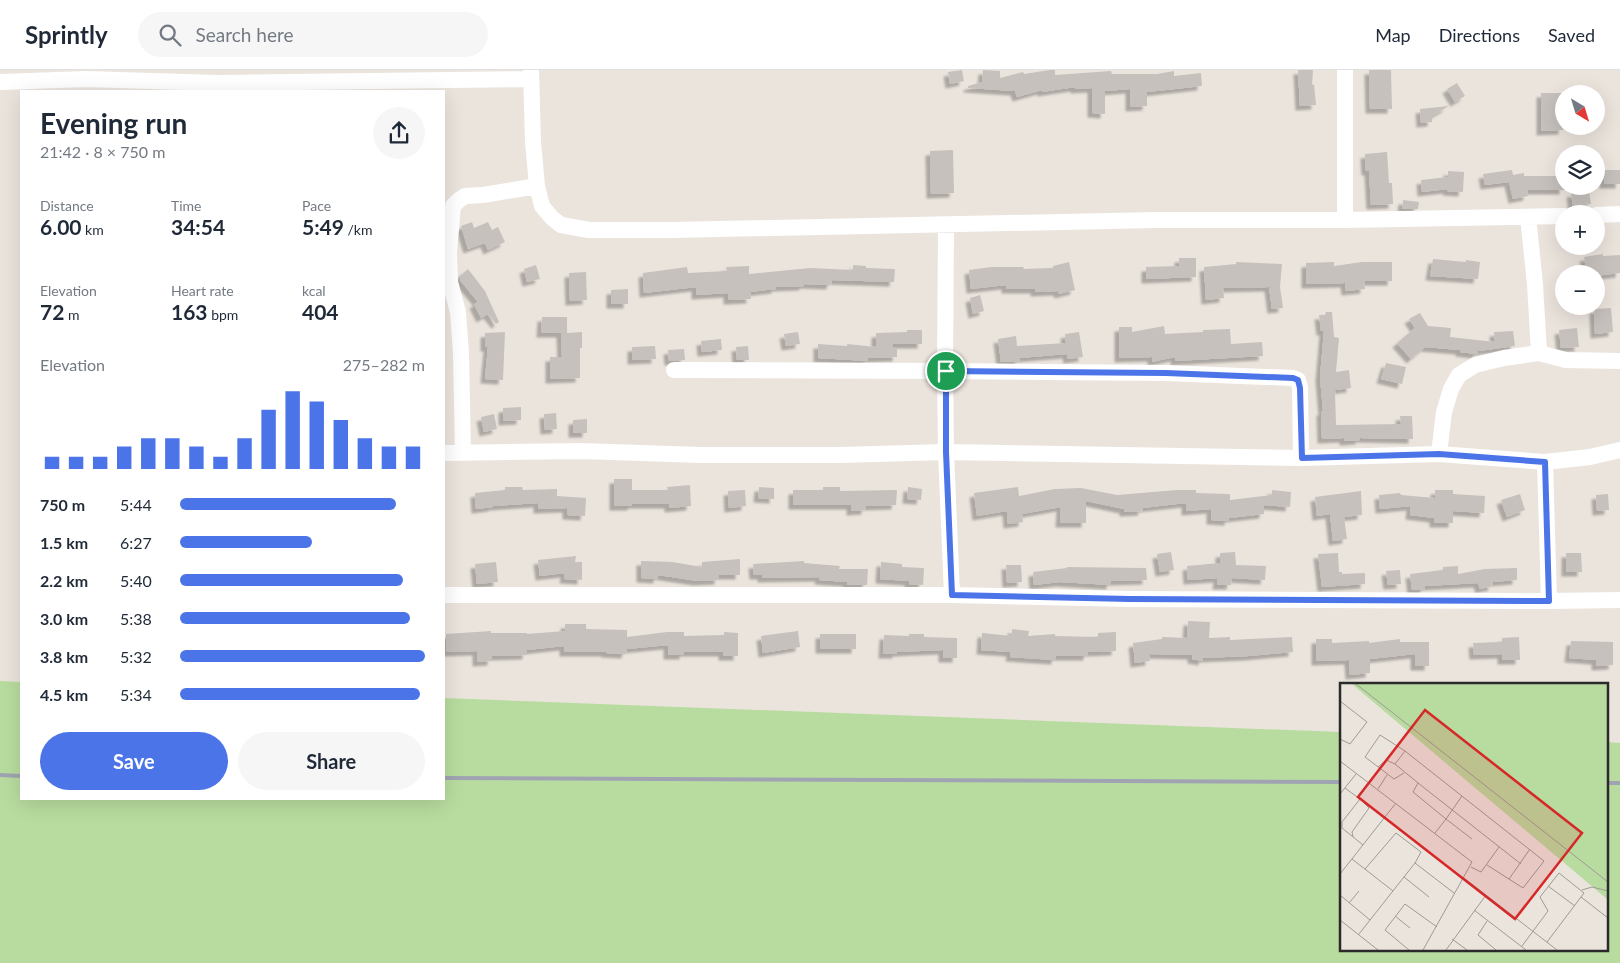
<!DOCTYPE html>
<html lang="en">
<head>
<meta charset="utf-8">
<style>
	:root { --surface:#fff; --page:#f6f6f7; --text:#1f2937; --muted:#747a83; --line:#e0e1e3; --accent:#4c74e9 }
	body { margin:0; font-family:Lato,sans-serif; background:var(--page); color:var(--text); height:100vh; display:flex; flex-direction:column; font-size:19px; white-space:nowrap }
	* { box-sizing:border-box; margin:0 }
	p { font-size:16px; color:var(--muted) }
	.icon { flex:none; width:28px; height:28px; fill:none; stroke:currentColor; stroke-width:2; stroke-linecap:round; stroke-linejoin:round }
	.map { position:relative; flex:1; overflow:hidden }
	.sheet { position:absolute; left:20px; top:20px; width:425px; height:710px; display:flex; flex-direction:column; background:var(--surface); border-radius:0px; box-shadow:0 5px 20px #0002 }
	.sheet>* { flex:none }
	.needle { width:32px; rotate:142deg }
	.controls { position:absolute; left:1555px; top:15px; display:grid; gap:10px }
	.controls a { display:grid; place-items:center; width:50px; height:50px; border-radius:50%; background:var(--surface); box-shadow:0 5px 20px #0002; font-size:25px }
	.pin { position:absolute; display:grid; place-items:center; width:42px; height:42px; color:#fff; margin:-21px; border:2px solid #fff; border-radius:50%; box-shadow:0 1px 5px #0007 }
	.round { display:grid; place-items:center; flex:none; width:52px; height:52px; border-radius:26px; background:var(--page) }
	.headline { display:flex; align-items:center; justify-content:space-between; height:85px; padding:0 20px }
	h1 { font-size:28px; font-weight:700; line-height:38px }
	.stats { display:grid; grid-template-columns:repeat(3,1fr); gap:8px; height:85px; padding:5px 20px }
	.stats div { display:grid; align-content:center }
	.stats b { font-size:21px; font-weight:700 }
	.stats small { font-size:14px; font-weight:400 }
	.stats p { font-size:14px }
	.chart { height:140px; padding:10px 20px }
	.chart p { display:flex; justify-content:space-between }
	.chart svg { width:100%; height:90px; margin-top:5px; stroke:var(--accent); stroke-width:6 }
	.button { display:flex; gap:10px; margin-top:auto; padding:10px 20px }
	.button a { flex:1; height:58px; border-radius:30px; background:var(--accent); color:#fff; font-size:20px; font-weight:700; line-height:58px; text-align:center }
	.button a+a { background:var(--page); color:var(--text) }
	ul { padding:0 20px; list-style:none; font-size:16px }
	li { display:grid; grid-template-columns:80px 60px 1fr; align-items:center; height:38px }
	li i { height:12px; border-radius:6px; background:var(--accent) }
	header { display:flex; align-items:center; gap:30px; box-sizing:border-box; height:70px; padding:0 25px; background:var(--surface); border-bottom:1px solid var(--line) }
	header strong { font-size:24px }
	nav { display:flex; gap:28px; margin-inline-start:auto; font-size:18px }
	.search { width:350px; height:45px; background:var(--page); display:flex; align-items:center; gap:12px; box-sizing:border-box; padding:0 18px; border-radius:28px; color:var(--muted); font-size:19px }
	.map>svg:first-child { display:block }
</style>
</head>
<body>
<header>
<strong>Sprintly</strong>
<div class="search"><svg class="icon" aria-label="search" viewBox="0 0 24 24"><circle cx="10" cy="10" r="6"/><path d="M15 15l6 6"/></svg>Search here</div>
<nav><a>Map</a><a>Directions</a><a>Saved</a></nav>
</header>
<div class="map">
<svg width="1620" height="893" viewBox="0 0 1620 893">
	<defs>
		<filter id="shadow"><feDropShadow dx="-4.5" dy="4.5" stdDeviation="1" flood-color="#0004"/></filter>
	</defs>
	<rect width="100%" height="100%" fill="#ebe4dd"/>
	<!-- green -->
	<path fill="#b8dc9f" d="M 0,611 L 21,612 L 21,729 L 444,729 L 444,628 L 1341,662 L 1341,879 L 1606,879 L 1606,672 L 1620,673 L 1620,893 L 0,893 Z"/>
	<!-- building -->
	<path fill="#c6c1bd" filter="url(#shadow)" d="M 962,0 L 964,11 L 950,14 L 948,2 Z
		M 983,0 L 1000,1 L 1000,8 L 1023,2 L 1024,4 L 1050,0 L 1055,0 L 1055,5 L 1111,1 L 1112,4 L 1157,4 L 1174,1 L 1174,6 L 1201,3 L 1202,16 L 1147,22 L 1147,36 L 1130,37 L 1130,19 L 1105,21 L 1105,44 L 1092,43 L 1092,18 L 1075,19 L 1075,17 L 1042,22 L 1042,20 L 1017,27 L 1015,21 L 968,18 L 968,16 L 982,12 Z
		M 1298,0 L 1313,0 L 1312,15 L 1314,14 L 1316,35 L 1300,36 Z
		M 1369,0 L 1391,0 L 1392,39 L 1370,39 Z
		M 1457,13 L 1465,26 L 1455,32 L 1447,19 Z
		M 1541,23 L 1563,23 L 1563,60 L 1541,61 Z
		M 1449,36 L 1432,46 L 1432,52 L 1421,53 L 1420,39 Z
		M 953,80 L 954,123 L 931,124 L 930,81 Z
		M 1387,82 L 1389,113 L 1392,113 L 1393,134 L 1371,135 L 1369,101 L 1366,101 L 1365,84 Z
		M 1512,100 L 1513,105 L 1524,103 L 1524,106 L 1564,106 L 1564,120 L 1527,120 L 1528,126 L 1513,129 L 1509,112 L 1485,115 L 1483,104 Z
		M 1604,100 L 1620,100 L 1620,114 L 1604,114 Z
		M 1448,101 L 1464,102 L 1463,122 L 1447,121 L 1448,119 L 1422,122 L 1421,110 L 1448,107 Z
		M 1589,121 L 1591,134 L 1573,137 L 1571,123 Z
		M 1403,130 L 1419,132 L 1418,139 L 1402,139 Z
		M 472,152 L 474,158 L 488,152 L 492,160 L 498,157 L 505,172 L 488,180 L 485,173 L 468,179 L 461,156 Z
		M 1603,184 L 1603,186 L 1620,185 L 1620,203 L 1596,206 L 1596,204 L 1587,204 L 1584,187 Z
		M 1179,188 L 1196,188 L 1196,207 L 1146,209 L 1146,197 L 1179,196 Z
		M 1433,189 L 1466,192 L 1466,190 L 1480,192 L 1478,209 L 1430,206 Z
		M 1069,192 L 1075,220 L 1059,224 L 1058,221 L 1035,222 L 1035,219 L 1006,219 L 1006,215 L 971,219 L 969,200 L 991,197 L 1024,197 L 1023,199 L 1053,198 L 1053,196 Z
		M 1236,192 L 1282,194 L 1280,217 L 1283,238 L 1272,239 L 1269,217 L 1223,218 L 1224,228 L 1206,230 L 1204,197 L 1236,194 Z
		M 1334,192 L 1334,196 L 1362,192 L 1392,192 L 1392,211 L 1364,211 L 1365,219 L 1346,221 L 1345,213 L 1306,214 L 1306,193 Z
		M 536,195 L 540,209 L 527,212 L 524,199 Z
		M 853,195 L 866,196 L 866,198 L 895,199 L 894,212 L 832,210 L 831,215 L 804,214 L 804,216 L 776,217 L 776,219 L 750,222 L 751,229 L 728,230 L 728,223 L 696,225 L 696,217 L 644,223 L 643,203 L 687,197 L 688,203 L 727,201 L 726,197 L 749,196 L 749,204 L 810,198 L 853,200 Z
		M 468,199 L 485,221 L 499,252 L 496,254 L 488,244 L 481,248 L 474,234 L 478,232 L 460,210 L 460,206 Z
		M 586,202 L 587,230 L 570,231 L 569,203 Z
		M 628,219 L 628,234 L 611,234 L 611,220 Z
		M 980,225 L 984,241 L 973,244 L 970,228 Z
		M 1611,238 L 1613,262 L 1595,264 L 1594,239 Z
		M 1326,242 L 1332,242 L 1334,267 L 1339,268 L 1336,302 L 1349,300 L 1351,318 L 1335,320 L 1336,355 L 1401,354 L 1400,346 L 1412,346 L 1413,369 L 1360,368 L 1360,370 L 1344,371 L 1344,368 L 1322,369 L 1321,341 L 1323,341 L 1320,307 L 1324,261 L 1321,261 L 1319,245 L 1325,245 Z
		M 1420,243 L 1428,256 L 1451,258 L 1450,267 L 1495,272 L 1494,262 L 1513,261 L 1515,276 L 1478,281 L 1477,284 L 1460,282 L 1460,280 L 1425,277 L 1411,289 L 1397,273 L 1415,258 L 1409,249 Z
		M 542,247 L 567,247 L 567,263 L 582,262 L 582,278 L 580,278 L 580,308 L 550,309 L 550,287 L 562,287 L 561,263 L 541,263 Z
		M 1164,256 L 1165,264 L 1203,262 L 1203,260 L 1230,259 L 1231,274 L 1262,272 L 1263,286 L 1175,291 L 1175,287 L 1152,292 L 1152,287 L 1119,288 L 1119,257 L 1132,257 L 1132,262 Z
		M 1577,258 L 1579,277 L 1561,278 L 1559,260 Z
		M 907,260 L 922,260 L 922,274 L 893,274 L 893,279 L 897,279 L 897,287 L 868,288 L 868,291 L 818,288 L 818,274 L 847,276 L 847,274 L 876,277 L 876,263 L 907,262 Z
		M 505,262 L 503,310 L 485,309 L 488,277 L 485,277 L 485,263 Z
		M 798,262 L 800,274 L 786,276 L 784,264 Z
		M 1079,262 L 1083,287 L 1068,289 L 1067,284 L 1019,288 L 1020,292 L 1001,292 L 998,269 L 1016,266 L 1017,276 L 1066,273 L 1065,264 Z
		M 721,269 L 722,280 L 702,282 L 701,271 Z
		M 655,276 L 656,289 L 632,290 L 632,277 Z
		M 748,276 L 749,290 L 737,290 L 736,277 Z
		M 684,279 L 685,290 L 669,291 L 668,280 Z
		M 1386,293 L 1406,297 L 1402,314 L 1381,309 Z
		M 521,337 L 521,350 L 503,351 L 503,338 Z
		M 556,343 L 557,359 L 545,360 L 544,344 Z
		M 494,344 L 497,359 L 484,362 L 481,347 Z
		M 587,349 L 587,363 L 573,363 L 573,350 Z
		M 614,409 L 632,409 L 632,420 L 668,420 L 667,417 L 690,415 L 691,436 L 669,438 L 669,434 L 632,434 L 632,436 L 614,436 Z
		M 505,417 L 522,417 L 523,420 L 557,419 L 557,426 L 586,428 L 585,446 L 567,445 L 567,438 L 538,439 L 538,433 L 493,436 L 493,437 L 476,439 L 475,423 L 505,420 Z
		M 759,417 L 774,418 L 774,429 L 758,428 Z
		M 823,417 L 840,417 L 840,421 L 897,420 L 896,435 L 866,436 L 866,440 L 851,441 L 851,435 L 793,435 L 793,420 L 823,420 Z
		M 908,417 L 922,419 L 921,430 L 907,429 Z
		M 1018,417 L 1019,426 L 1055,419 L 1081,418 L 1117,425 L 1177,420 L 1196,420 L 1196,423 L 1230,424 L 1230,430 L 1272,425 L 1272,420 L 1291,422 L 1290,437 L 1264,435 L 1264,444 L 1229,448 L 1229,451 L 1211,450 L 1211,439 L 1186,441 L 1186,433 L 1142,438 L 1143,441 L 1124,442 L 1124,439 L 1086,431 L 1086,453 L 1060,453 L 1061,437 L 1022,444 L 1023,452 L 1008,454 L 1007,441 L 977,446 L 974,423 Z
		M 745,420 L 746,436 L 729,438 L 728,421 Z
		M 1435,420 L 1453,420 L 1453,424 L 1485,426 L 1484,443 L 1453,441 L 1453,453 L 1434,453 L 1434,448 L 1410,445 L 1411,436 L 1380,439 L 1379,425 L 1400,423 L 1401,425 L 1435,428 Z
		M 1361,421 L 1362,445 L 1344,447 L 1347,469 L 1333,471 L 1330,444 L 1317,446 L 1315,427 Z
		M 1520,424 L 1525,440 L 1507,447 L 1501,430 Z
		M 1608,424 L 1609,440 L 1597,441 L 1596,425 Z
		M 1171,482 L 1174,500 L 1160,502 L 1157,484 Z
		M 1235,482 L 1236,495 L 1266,496 L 1265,510 L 1232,508 L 1231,515 L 1217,515 L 1218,508 L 1188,510 L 1187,496 L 1220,493 L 1220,483 Z
		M 1338,483 L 1339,502 L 1342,502 L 1342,504 L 1365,503 L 1365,514 L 1322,517 L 1318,484 Z
		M 1566,483 L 1581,483 L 1582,502 L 1566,502 Z
		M 576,486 L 575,492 L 582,492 L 582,510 L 564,509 L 565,503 L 540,506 L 538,490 Z
		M 740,489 L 740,505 L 719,505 L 719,510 L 698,511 L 658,505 L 658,509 L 641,508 L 641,491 L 672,492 L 702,497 L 702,492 Z
		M 804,491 L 804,493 L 840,496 L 839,499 L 868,499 L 867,515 L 847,515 L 847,512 L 819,510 L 820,507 L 762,508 L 762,505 L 754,505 L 753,494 Z
		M 496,492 L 498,512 L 477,514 L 475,494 Z
		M 881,492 L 902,494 L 902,497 L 924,498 L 923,515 L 909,514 L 909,511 L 880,509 Z
		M 1006,495 L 1021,495 L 1022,512 L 1007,513 Z
		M 1458,496 L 1458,504 L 1485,499 L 1517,498 L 1517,510 L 1492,512 L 1493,516 L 1480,519 L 1478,513 L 1425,516 L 1425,520 L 1412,520 L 1410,504 L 1443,500 L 1443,497 Z
		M 1067,497 L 1146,498 L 1147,510 L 1111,511 L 1111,515 L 1060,512 L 1034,515 L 1033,502 L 1067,498 Z
		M 1400,500 L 1401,514 L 1388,515 L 1386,501 Z
		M 1188,551 L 1210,552 L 1209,568 L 1230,567 L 1230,570 L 1292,567 L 1293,582 L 1249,586 L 1203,588 L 1203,591 L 1192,589 L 1192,585 L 1149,584 L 1150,591 L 1135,593 L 1133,573 L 1162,569 L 1162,567 L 1187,568 Z
		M 565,554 L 586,554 L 586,559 L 627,560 L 627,567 L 667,562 L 684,562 L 684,566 L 724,565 L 724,562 L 738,563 L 738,586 L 723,586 L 723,582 L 684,582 L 684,585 L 668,585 L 668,575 L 627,579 L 626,584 L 606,583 L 606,582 L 564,582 L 564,576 L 527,580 L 527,585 L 492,586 L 492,591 L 477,592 L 477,581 L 446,582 L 446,564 L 491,561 L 491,563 L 527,563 L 527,564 L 565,561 Z
		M 1012,559 L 1029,561 L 1028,566 L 1055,564 L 1055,566 L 1098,567 L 1098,563 L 1116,562 L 1116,581 L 1088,582 L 1088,586 L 1056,586 L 1056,590 L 1010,587 L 1011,582 L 981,580 L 982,563 L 1012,566 Z
		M 798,561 L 800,577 L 763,583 L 761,566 Z
		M 820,564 L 856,564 L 856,579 L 820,579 Z
		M 909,564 L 924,564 L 924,567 L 957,568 L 957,588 L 943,588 L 943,580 L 897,582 L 897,584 L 883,584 L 884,565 L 909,566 Z
		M 1519,567 L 1520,590 L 1502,590 L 1502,584 L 1474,585 L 1473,573 L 1502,572 L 1502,568 Z
		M 1316,569 L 1332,569 L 1332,573 L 1369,571 L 1369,573 L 1400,569 L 1400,572 L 1429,572 L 1429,596 L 1415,596 L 1415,584 L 1370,589 L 1370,603 L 1350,605 L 1349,590 L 1316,591 Z
		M 1571,571 L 1613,572 L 1613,595 L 1596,596 L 1596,590 L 1569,588 Z"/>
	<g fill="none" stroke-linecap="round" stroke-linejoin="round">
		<!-- street -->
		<path stroke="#fff" stroke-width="16" d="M 531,0 L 533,72 L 537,116 L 542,136 L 552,148 L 561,155 L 589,160 L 673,160 L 1155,150 L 1345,150 L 1564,146
			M 1345,0 L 1345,150
			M 0,12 L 86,9 L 218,13 L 531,9
			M 1596,145 L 1620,144
			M 1528,147 L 1535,214 L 1539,283
			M 946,155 L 945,301 L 1166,303 L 1293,308 L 1298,310 L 1300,318 L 1301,388 L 1439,384 L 1545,392
			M 674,300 L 945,301 L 946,382 L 952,525
			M 444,383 L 581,381 L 701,385 L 840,385 L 946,382 L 1301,388
			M 463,383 L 461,283 L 458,242 L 450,212 L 449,182 L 453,136 L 459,130 L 465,126 L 483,125 L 537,116
			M 1439,384 L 1444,342 L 1451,319 L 1459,305 L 1475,295 L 1504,288 L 1539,283 L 1566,290 L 1620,291
			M 444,525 L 952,525 L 1130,529 L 1549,531 L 1620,530
			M 1549,531 L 1545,392 L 1590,387 L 1620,380"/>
		<!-- rail -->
		<path stroke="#a0a4b2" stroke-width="4" d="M 0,705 L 21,706
			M 444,708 L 1341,712
			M 1606,713 L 1620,713"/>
	</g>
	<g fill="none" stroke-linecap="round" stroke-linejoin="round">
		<!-- route casing -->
		<g stroke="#fff" stroke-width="10">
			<path id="route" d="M 946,301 L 1166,303 L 1293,308 L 1298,310 L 1300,318 L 1302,388 L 1439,384 L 1545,392 L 1549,531 L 1130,529 L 952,525 L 946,382 Z"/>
		</g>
		<!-- route -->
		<use href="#route" stroke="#4c74e9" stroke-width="6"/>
	</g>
	<!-- overview -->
	<g transform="translate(1340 613)">
		<rect width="268" height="268" fill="#ebe4dd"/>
		<path d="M 12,1 L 267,1 L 267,216 Z" fill="#b8dc9f"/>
		<path fill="none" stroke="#9e9a95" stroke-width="1" d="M 16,1 L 268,199M 0,18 L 27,39 L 10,61 L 0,56M 0,78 L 132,179 L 83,267M 55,81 L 78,100 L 73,109 L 106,136 L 95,150M 38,84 L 46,77 L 55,81 L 65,68M 64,90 L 54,96 L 25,74 L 40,52 L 65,68 L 204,178 L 183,205 L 147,182M 78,100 L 181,181M 5,105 L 20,116 L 2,139 L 2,145 L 23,162M 38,106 L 47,92M 0,111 L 16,91M 122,113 L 106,136 L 132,156M 13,154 L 12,149 L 29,125 L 20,116M 12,176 L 53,208M 131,184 L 141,189 L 159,164M 25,186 L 56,150 L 81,169 L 75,180M 0,191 L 56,120M 64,194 L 89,214M 124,195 L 217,267M 169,196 L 190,166M 208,203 L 235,223M 242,207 L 252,204 L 268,208M 0,212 L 30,237M 241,214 L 268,235M 9,220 L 19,208M 134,227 L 186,267M 55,233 L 70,245M 0,237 L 38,267M 147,238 L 138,252 L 156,267M 19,251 L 75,180 L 114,210M 112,256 L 127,267M 182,263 L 208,228 L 200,214 L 219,190 L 244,210 L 207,259M 69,267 L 45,247 L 65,221 L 97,244M 106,267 L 146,212"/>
		<path fill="#d62828" fill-opacity="0.15" stroke="#d62828" stroke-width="2.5" d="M 85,27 L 242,150 L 175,236 L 18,114 Z"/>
		<rect width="268" height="268" fill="none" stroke="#2a2a2a" stroke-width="2.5"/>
	</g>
</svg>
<div class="controls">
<a><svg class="needle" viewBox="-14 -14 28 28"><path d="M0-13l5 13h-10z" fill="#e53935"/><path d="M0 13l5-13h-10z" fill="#747a83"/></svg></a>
<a><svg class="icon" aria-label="layers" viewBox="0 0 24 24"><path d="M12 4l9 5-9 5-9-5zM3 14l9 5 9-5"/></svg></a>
<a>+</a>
<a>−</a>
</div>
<div class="pin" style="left:946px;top:301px;background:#1e9e55"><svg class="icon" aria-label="arrive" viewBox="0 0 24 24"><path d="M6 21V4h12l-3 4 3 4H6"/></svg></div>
<section class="sheet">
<div class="headline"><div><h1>Evening run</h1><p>21:42 · 8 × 750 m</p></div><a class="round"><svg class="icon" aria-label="share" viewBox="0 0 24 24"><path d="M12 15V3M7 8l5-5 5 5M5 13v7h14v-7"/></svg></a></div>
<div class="stats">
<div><p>Distance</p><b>6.00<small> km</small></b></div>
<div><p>Time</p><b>34:54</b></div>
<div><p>Pace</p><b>5:49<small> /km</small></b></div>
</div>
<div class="stats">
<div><p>Elevation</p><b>72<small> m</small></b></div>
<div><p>Heart rate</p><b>163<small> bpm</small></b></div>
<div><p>kcal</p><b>404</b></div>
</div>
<div class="chart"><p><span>Elevation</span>275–282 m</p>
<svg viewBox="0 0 160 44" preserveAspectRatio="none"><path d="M5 44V38M15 44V38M25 44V38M35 44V33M45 44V29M55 44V29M65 44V33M75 44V38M85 44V29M95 44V15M105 44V6M115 44V11M125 44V20M135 44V29M145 44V33M155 44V33"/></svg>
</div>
<ul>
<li><b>750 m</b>5:44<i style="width:88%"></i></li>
<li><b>1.5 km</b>6:27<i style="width:54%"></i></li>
<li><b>2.2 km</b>5:40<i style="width:91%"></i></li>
<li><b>3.0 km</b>5:38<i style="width:94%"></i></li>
<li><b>3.8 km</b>5:32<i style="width:100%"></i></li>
<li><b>4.5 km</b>5:34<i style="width:98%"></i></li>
</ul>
<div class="button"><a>Save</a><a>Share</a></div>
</section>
</div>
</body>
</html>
